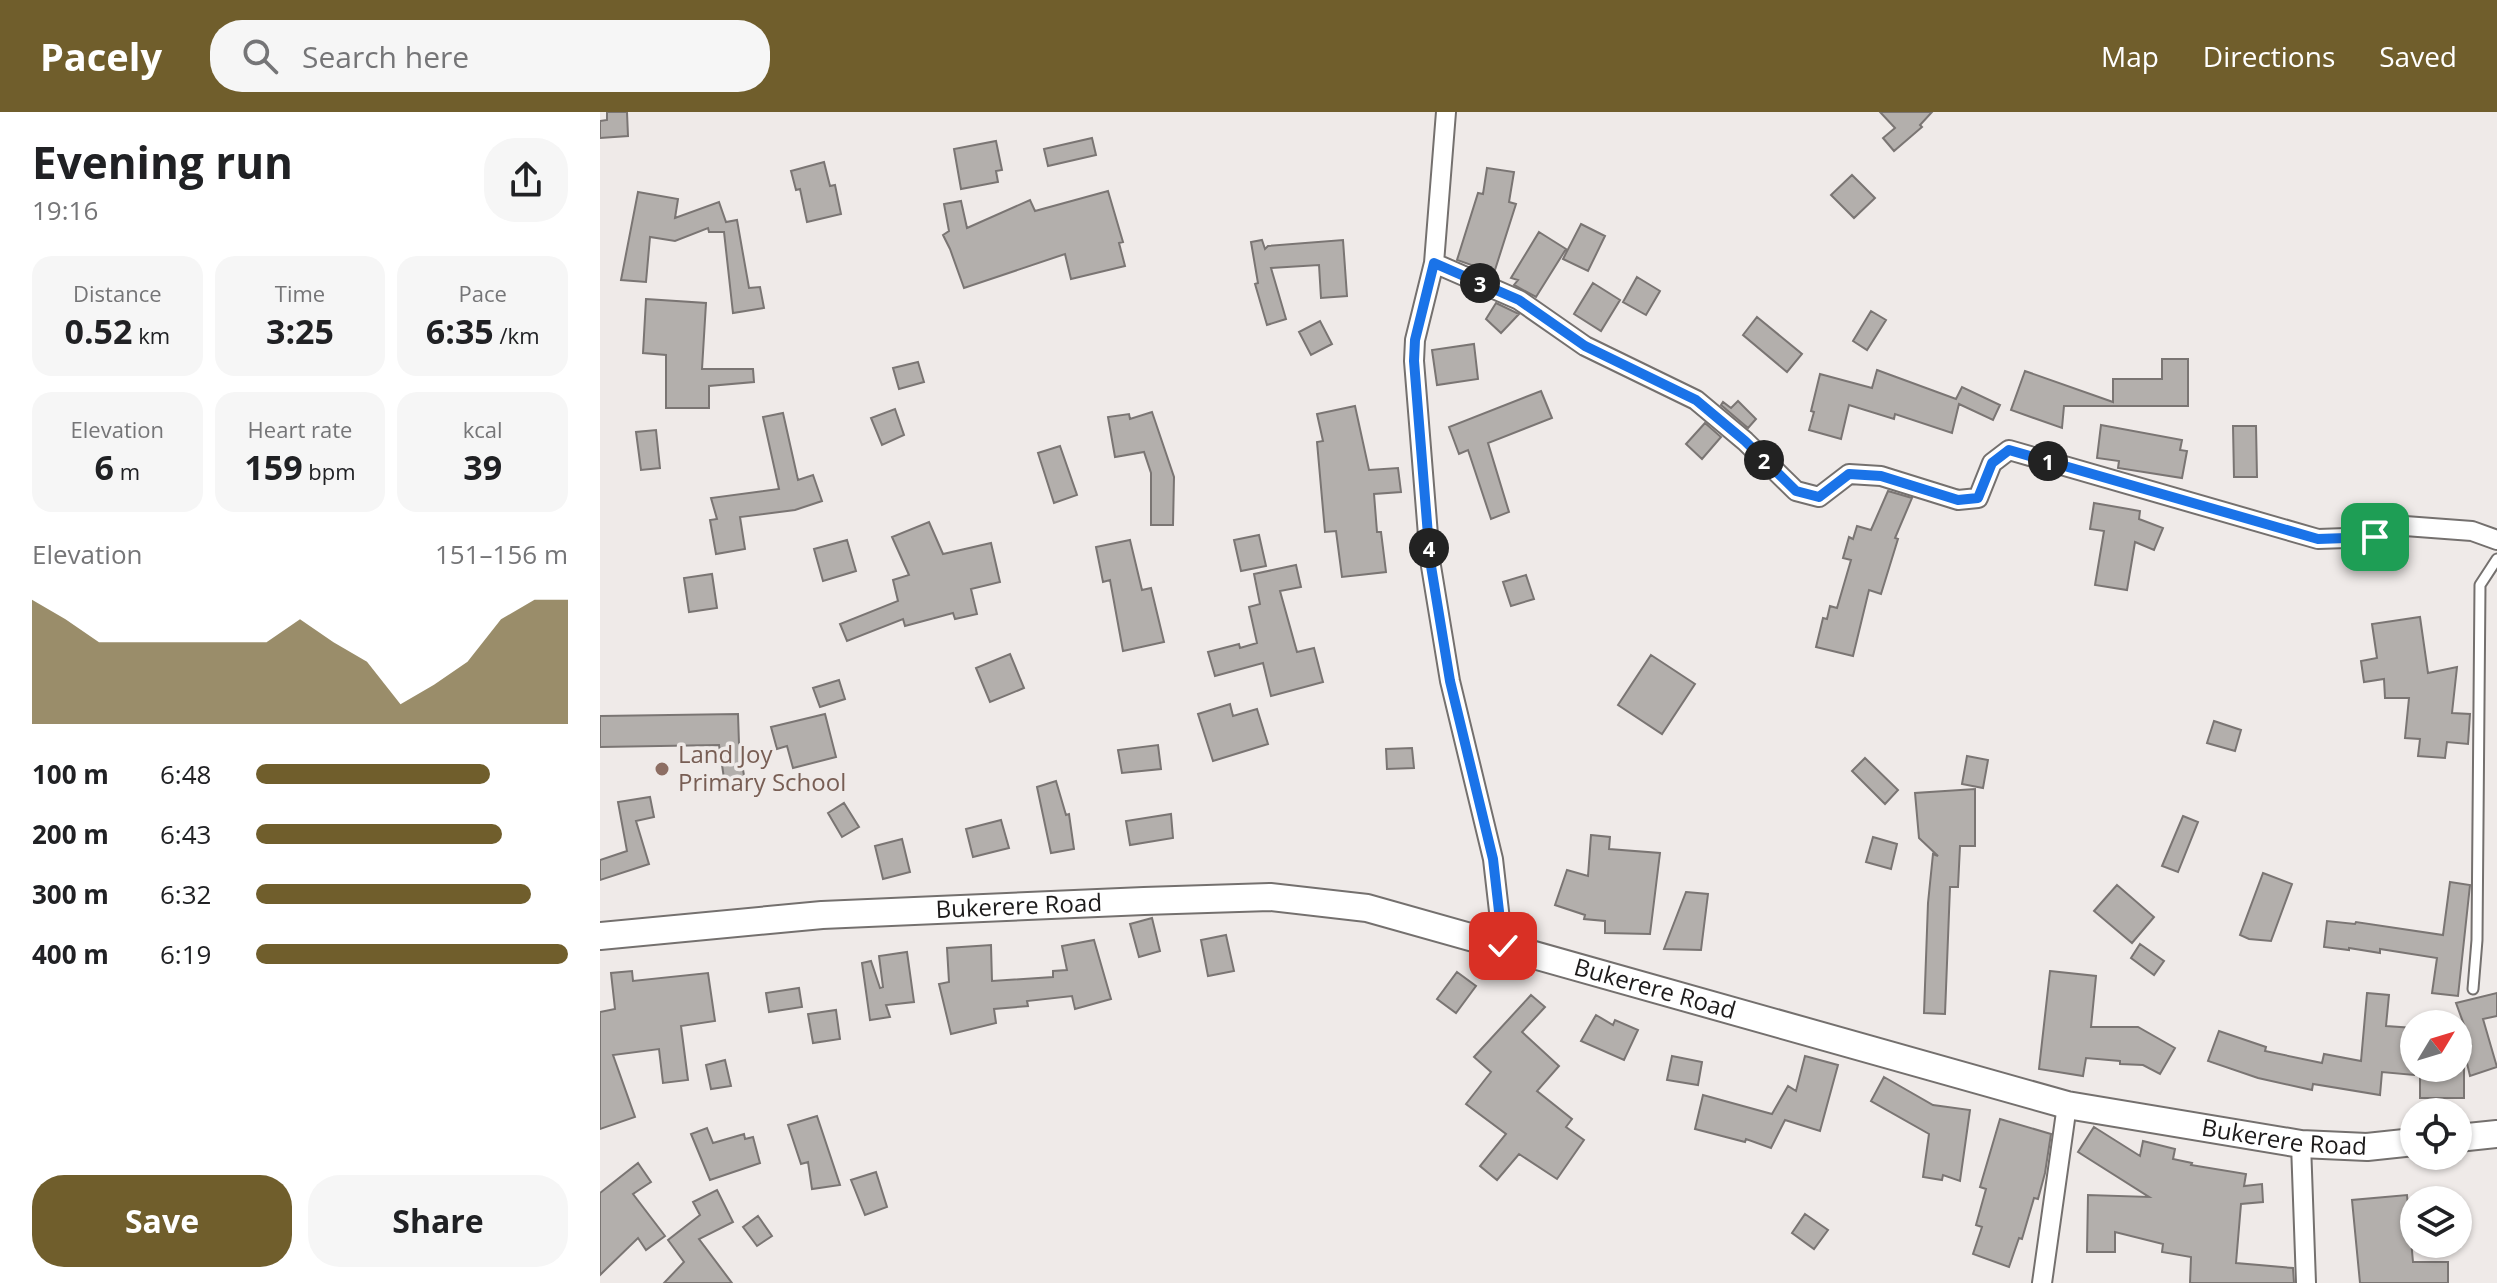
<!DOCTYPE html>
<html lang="en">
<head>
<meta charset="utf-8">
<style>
	:root { --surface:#fff; --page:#f6f6f6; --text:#202124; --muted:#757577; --accent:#705e2c }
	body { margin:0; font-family:"Open Sans",sans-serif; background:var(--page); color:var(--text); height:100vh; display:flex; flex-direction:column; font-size:30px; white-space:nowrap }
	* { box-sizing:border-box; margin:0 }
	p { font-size:26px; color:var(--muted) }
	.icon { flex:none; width:44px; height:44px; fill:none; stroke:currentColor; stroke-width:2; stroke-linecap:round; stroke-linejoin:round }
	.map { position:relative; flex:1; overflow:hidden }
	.side { display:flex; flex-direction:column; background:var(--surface); width:600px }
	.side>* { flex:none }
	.needle { width:52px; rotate:52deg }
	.controls { position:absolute; left:1800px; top:898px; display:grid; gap:16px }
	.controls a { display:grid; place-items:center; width:72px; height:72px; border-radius:50%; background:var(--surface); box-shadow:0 2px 6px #0004; font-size:40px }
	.pin { position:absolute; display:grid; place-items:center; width:68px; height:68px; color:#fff; margin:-34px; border-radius:16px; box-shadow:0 4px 12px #0006 }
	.km { position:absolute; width:40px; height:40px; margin:-20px; border-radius:50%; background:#222; color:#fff; font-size:22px; line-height:40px; text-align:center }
	.round { display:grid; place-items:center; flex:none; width:84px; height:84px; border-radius:32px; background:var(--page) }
	.headline { display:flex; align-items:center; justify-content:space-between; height:136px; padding:0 32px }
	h1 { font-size:44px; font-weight:700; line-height:60px }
	.stats { display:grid; grid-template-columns:repeat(3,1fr); gap:12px; height:136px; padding:8px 32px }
	.stats div { display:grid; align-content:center; border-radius:20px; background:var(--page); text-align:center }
	.stats b { font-size:34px; font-weight:700 }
	.stats small { font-size:22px; font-weight:400 }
	.stats p { font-size:22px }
	.chart { height:224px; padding:16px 32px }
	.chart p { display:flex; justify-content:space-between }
	.chart svg { width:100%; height:144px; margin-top:8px; fill:var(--accent); opacity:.7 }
	.primary-button { display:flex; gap:16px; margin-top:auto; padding:16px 32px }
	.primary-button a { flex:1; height:92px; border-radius:32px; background:var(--accent); color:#fff; font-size:32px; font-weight:700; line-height:92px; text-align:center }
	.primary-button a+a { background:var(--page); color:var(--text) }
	ul { padding:0 32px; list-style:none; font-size:26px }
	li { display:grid; grid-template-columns:128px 96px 1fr; align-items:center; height:60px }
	li i { height:20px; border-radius:10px; background:var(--accent) }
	header { display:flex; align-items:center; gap:48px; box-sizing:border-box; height:112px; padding:0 40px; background:var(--accent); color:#fff }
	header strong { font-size:38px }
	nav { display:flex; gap:44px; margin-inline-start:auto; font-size:28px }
	.search { width:560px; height:72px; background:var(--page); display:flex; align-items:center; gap:20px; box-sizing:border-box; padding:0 28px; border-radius:32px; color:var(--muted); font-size:30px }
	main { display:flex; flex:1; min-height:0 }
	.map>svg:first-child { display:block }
</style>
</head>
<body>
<header>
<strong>Pacely</strong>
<div class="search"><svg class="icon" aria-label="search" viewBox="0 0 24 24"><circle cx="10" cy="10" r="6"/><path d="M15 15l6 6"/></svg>Search here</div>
<nav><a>Map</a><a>Directions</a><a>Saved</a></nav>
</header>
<main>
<section class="side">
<div class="headline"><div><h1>Evening run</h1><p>19:16</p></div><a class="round"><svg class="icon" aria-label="share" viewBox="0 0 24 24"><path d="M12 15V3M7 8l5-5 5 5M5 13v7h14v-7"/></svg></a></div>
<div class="stats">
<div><p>Distance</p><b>0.52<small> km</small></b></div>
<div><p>Time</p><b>3:25</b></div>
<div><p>Pace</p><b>6:35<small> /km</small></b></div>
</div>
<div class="stats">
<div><p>Elevation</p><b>6<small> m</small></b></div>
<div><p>Heart rate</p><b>159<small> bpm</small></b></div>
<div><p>kcal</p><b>39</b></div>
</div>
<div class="chart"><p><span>Elevation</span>151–156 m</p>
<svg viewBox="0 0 160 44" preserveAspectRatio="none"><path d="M0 44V6L10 12L20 19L30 19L40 19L50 19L60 19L70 19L80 12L90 19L100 25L110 38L120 32L130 25L140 12L150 6L160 6V44z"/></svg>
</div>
<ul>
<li><b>100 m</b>6:48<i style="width:75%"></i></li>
<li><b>200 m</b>6:43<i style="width:79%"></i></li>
<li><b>300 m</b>6:32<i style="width:88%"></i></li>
<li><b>400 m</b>6:19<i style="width:100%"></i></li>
</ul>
<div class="primary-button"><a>Save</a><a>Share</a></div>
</section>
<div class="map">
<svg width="1897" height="1171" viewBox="0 0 1897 1171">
	<rect width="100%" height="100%" fill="#efeae8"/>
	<!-- building -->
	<path fill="#b3afac" stroke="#7a7573" stroke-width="2" d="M 7,0 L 27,0 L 28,24 L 0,26 L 0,9 L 7,8 Z
		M 1280,0 L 1332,0 L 1320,13 L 1322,15 L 1294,39 L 1283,26 L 1295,16 Z
		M 492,26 L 496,43 L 448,54 L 444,37 Z
		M 396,29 L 402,58 L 396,59 L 398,70 L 361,77 L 354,37 Z
		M 224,50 L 230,74 L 235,73 L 241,102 L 207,110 L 200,77 L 196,78 L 191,59 Z
		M 887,56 L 914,60 L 909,90 L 916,92 L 894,161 L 857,148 L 878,81 L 883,82 Z
		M 1252,63 L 1275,86 L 1254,106 L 1231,83 Z
		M 508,79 L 523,130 L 519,131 L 525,154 L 471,167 L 465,142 L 364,176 L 350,137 L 343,123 L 349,119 L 344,92 L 361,89 L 367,116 L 430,88 L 435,99 Z
		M 38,80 L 78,87 L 75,106 L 119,90 L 126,110 L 137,108 L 149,176 L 160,175 L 164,196 L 133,201 L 124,120 L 109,120 L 108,116 L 75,129 L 50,125 L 46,170 L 21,168 Z
		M 981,112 L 1005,124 L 988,159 L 963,147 Z
		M 939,120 L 966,137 L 936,185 L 914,173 L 918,168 L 911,166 Z
		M 662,128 L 665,137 L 668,134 L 743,128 L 747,184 L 721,186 L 719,153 L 671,156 L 686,207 L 667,213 L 655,172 L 658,171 L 651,130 Z
		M 1037,165 L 1060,179 L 1046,203 L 1023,190 Z
		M 993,171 L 1020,188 L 1001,219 L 974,202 Z
		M 46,187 L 106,191 L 102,257 L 153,257 L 154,270 L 109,274 L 109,296 L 66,296 L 66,243 L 43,241 Z
		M 896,191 L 919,202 L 901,221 L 886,207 Z
		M 1271,199 L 1286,208 L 1267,238 L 1253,229 Z
		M 1157,205 L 1202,242 L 1187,260 L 1143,223 Z
		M 720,209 L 732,232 L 711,243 L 699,220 Z
		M 874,232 L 878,267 L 837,273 L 832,238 Z
		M 1562,247 L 1588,247 L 1588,294 L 1464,294 L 1462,316 L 1411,298 L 1425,259 L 1513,290 L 1513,267 L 1562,267 Z
		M 318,250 L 324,270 L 299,277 L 293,256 Z
		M 1277,258 L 1356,287 L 1362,275 L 1400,293 L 1393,308 L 1359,292 L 1352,321 L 1295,302 L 1294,307 L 1249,293 L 1241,327 L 1209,318 L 1214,300 L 1211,299 L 1220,262 L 1272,276 Z
		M 941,279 L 952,306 L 888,331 L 909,400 L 891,407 L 868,338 L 859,342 L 849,315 Z
		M 1138,289 L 1156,307 L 1148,316 L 1121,293 L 1123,290 L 1131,296 Z
		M 755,294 L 769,358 L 798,356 L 801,380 L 774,382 L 777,420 L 781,420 L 786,460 L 742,465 L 736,419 L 725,420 L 717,330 L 723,329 L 717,302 Z
		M 295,297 L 304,323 L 282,333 L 271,306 Z
		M 552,300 L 574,365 L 573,413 L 551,413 L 551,361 L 544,340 L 515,345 L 508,305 L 529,302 L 530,307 Z
		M 183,301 L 198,368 L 213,363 L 222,389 L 195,398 L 140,405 L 145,437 L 116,442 L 110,408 L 117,407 L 111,386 L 179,377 L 163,305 Z
		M 1105,311 L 1121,325 L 1102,347 L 1086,332 Z
		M 1501,313 L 1582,328 L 1580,338 L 1587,339 L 1582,366 L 1518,356 L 1519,349 L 1497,346 Z
		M 1633,314 L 1656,314 L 1657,365 L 1634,365 Z
		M 56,318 L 60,356 L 41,358 L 36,320 Z
		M 460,334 L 477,383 L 454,391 L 438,341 Z
		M 1288,379 L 1312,386 L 1295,426 L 1298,427 L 1281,482 L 1269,478 L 1253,544 L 1216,535 L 1223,506 L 1227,507 L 1230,494 L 1237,496 L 1251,448 L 1243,446 L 1249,425 L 1253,427 L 1257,414 L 1271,418 Z
		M 1494,391 L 1540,399 L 1539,407 L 1563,416 L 1554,438 L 1535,430 L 1527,478 L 1495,473 L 1504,419 L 1490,417 Z
		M 329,410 L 343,442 L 391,431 L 400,470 L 371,477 L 377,502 L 355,507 L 353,501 L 305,514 L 303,507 L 247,529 L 240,512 L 298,489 L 293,468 L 309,463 L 292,425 Z
		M 659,423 L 666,454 L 641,459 L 634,428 Z
		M 247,428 L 256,459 L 223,469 L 214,437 Z
		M 530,428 L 542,478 L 551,476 L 564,530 L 523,539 L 510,468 L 503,470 L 496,435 Z
		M 696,453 L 701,475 L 680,479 L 697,540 L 714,536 L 723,570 L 671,584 L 663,551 L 615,564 L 608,540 L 639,532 L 640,536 L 657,531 L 649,495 L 660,492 L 654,462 Z
		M 112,462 L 117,496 L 89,500 L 84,466 Z
		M 926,463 L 934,487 L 911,494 L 903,470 Z
		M 1820,505 L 1828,561 L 1857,555 L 1852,601 L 1870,602 L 1868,632 L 1847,630 L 1845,646 L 1818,644 L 1820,627 L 1805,626 L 1809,586 L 1785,586 L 1784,567 L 1764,570 L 1761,549 L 1777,546 L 1772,512 Z
		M 410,542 L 424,576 L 390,590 L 376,556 Z
		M 1051,543 L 1095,572 L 1062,622 L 1018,593 Z
		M 239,568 L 245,587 L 220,595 L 213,576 Z
		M 630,592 L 633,604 L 657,597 L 668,632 L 613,649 L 598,602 Z
		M 138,602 L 139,632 L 145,670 L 125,673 L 119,633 L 0,635 L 0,604 Z
		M 225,602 L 236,645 L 193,656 L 187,634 L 177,637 L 171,615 Z
		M 1614,609 L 1641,618 L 1635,639 L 1607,631 Z
		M 558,633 L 561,657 L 522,661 L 518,638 Z
		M 812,636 L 814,656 L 787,657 L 786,637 Z
		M 1367,644 L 1388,648 L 1383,676 L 1362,672 Z
		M 1265,646 L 1298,678 L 1285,692 L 1252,659 Z
		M 456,669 L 466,703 L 469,702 L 474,737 L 451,741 L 437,675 Z
		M 1375,677 L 1375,734 L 1360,734 L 1358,775 L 1350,775 L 1345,902 L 1324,901 L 1328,791 L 1333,742 L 1338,744 L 1319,726 L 1315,681 Z
		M 50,685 L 54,705 L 36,709 L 49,752 L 0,768 L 0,748 L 27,739 L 18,690 Z
		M 244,691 L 259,715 L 242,725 L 228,701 Z
		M 571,702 L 573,726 L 530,733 L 526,709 Z
		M 1583,704 L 1598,710 L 1578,760 L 1562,754 Z
		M 401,708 L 409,736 L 373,745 L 366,717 Z
		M 991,723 L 1010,725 L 1009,737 L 1060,741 L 1050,822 L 1005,821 L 1005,809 L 984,807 L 985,803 L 955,793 L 967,758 L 988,764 Z
		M 1273,725 L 1297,732 L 1291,757 L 1266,750 Z
		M 302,727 L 310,760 L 283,767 L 275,734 Z
		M 1663,761 L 1692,772 L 1671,829 L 1649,827 L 1640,823 Z
		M 1850,770 L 1870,773 L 1858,884 L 1832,881 L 1837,846 L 1780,837 L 1780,841 L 1749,836 L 1749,838 L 1724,835 L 1727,809 L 1755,812 L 1756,810 L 1843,823 Z
		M 1517,773 L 1554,805 L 1532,831 L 1494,799 Z
		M 1086,780 L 1108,782 L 1101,838 L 1064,837 Z
		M 552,806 L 560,839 L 539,845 L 530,812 Z
		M 626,823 L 634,859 L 608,864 L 601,828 Z
		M 494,828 L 511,887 L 475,897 L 472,884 L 427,889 L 428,894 L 394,897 L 396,911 L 351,922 L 339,872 L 349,870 L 347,836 L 391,833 L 392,869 L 453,865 L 453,859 L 467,858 L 462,834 Z
		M 1540,832 L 1564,849 L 1554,863 L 1531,846 Z
		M 307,840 L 314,890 L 286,893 L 290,905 L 270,908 L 262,851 L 271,849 L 280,876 L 283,875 L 279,844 Z
		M 32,859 L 33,869 L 108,861 L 115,909 L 81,914 L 88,968 L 63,971 L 59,937 L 13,943 L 35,1005 L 0,1017 L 0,900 L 15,897 L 11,861 Z
		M 1450,859 L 1496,864 L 1491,915 L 1538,915 L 1575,936 L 1560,962 L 1543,953 L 1520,952 L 1520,949 L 1486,946 L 1483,964 L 1439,957 Z
		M 857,860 L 876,874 L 856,901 L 837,887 Z
		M 199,876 L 202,895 L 169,900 L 166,881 Z
		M 1767,881 L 1789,883 L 1786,914 L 1814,916 L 1814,963 L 1782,960 L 1780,983 L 1713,972 L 1712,978 L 1658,966 L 1608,949 L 1619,919 L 1666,935 L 1665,939 L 1722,951 L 1724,942 L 1761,949 Z
		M 1897,881 L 1897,904 L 1883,907 L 1897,955 L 1870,964 L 1863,934 L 1871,932 L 1856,891 Z
		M 931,883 L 945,895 L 922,920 L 959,954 L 937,979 L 972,1007 L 966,1015 L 984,1028 L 957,1067 L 919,1042 L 897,1068 L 880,1054 L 906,1022 L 866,992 L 891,960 L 874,945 Z
		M 236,898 L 240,927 L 213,931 L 208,902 Z
		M 996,903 L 1013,913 L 1015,908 L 1038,918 L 1024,948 L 981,929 Z
		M 1072,944 L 1102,950 L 1098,973 L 1067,968 Z
		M 1205,944 L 1238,953 L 1220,1019 L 1185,1008 L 1171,1036 L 1146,1027 L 1145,1030 L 1095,1017 L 1103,983 L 1172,1002 L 1188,974 L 1196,979 Z
		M 125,948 L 131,974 L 111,977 L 106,953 Z
		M 1820,956 L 1864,956 L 1864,986 L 1820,986 Z
		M 1284,965 L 1333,993 L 1370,998 L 1360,1069 L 1343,1063 L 1342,1068 L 1323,1065 L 1329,1022 L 1271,989 Z
		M 217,1004 L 240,1073 L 212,1077 L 208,1050 L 201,1052 L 188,1013 Z
		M 1400,1007 L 1451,1022 L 1445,1061 L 1438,1087 L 1434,1086 L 1422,1127 L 1419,1126 L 1409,1155 L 1373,1142 L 1382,1115 L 1376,1113 L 1386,1077 L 1380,1075 Z
		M 1494,1015 L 1540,1044 L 1543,1029 L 1575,1037 L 1573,1047 L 1592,1051 L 1591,1053 L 1646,1062 L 1644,1074 L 1662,1072 L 1663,1090 L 1641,1092 L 1636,1151 L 1693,1156 L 1694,1171 L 1590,1171 L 1591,1145 L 1562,1140 L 1563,1132 L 1515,1120 L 1515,1140 L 1487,1140 L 1488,1083 L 1549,1085 L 1478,1040 Z
		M 107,1016 L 113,1031 L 144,1022 L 145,1027 L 153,1025 L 160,1051 L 110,1068 L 91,1022 Z
		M 38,1051 L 51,1070 L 33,1082 L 65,1124 L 46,1138 L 38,1126 L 0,1163 L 0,1081 Z
		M 276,1060 L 287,1095 L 265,1103 L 251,1068 Z
		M 117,1078 L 133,1110 L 99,1127 L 132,1171 L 64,1171 L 84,1150 L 68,1128 L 100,1103 L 93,1090 Z
		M 1807,1083 L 1813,1150 L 1848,1150 L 1848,1171 L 1760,1171 L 1752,1088 Z
		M 1205,1102 L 1228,1118 L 1214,1137 L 1192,1121 Z
		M 158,1104 L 172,1124 L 157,1134 L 143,1115 Z"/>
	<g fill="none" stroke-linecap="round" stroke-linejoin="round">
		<!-- lane casing -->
		<g stroke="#74706e" stroke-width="13">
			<path id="lane" d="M 1873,877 L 1877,828 L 1880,473 L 1897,447"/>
		</g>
		<!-- street casing -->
		<g stroke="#74706e" stroke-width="22">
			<path id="street" d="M 846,0 L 834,151 L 815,228 L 814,249 L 830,448 L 850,569 L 893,747 L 903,834
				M 834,151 L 919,188 L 985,234 L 1096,288 L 1145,329 L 1196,379 L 1219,385 L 1249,362 L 1281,364 L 1358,388 L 1378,386 L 1392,351 L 1409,338 L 1718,427 L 1775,425 L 1805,414 L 1872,419 L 1897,428
				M 1701,1032 L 1706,1171
				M 1442,1171 L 1467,993"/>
		</g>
		<!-- secondary casing -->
		<g stroke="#74706e" stroke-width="30">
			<g id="secondary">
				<path id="s1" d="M 0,824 L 222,803 L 544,789 L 670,785 L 767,796 L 1467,993 L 1701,1032 L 1767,1035 L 1814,1030"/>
				<path d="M 1858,1026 L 1897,1022"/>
			</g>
		</g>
		<!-- lane -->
		<use href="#lane" stroke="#fff" stroke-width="9"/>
		<!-- street -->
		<use href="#street" stroke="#fff" stroke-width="18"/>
		<!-- secondary -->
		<use href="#secondary" stroke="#fff" stroke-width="26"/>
	</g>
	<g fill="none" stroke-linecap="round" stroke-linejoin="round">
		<!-- route casing -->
		<g stroke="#fff" stroke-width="16">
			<path id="route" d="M 903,834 L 893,747 L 850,569 L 830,448 L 814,249 L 815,228 L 834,151 L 919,188 L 985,234 L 1096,288 L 1145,329 L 1196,379 L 1219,385 L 1249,362 L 1281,364 L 1358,388 L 1378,386 L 1392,351 L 1409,338 L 1718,427 L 1775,425"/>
		</g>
		<!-- route -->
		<use href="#route" stroke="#1a73e8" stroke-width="10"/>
	</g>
	<!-- markers -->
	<circle fill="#8d6e63" stroke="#efeae8" stroke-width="3" cx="62" cy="657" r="8"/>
	<g text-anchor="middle" stroke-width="7" stroke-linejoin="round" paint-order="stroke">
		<!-- education labels -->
		<g font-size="24" fill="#785e54" stroke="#efeae8" text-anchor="start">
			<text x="78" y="651">Land Joy<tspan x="78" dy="28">Primary School</tspan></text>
		</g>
		<!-- street labels -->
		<g font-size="24" fill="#1d1b1b" stroke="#efeae8">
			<text dy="8" stroke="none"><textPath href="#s1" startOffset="420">Bukerere Road</textPath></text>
			<text dy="8" stroke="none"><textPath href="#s1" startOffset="1068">Bukerere Road</textPath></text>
			<text dy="8" stroke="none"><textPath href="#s1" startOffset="1716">Bukerere Road</textPath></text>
		</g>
	</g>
</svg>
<div class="controls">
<a><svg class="needle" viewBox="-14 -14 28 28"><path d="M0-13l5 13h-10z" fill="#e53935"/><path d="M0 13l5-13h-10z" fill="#757577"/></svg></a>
<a><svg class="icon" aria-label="locate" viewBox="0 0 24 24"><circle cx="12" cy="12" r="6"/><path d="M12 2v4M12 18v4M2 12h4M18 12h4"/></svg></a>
<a><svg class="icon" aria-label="layers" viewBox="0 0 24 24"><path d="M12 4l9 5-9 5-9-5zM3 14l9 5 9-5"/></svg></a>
</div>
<div class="pin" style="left:1775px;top:425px;background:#1e9e55"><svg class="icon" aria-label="arrive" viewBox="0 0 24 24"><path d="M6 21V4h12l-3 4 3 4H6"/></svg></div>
<div class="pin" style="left:903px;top:834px;background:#d93025"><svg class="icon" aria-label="check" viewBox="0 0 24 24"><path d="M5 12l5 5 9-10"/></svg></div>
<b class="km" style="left:1448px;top:349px">1</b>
<b class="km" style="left:1164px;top:348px">2</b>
<b class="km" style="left:880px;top:171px">3</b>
<b class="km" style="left:829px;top:436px">4</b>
</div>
</main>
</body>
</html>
